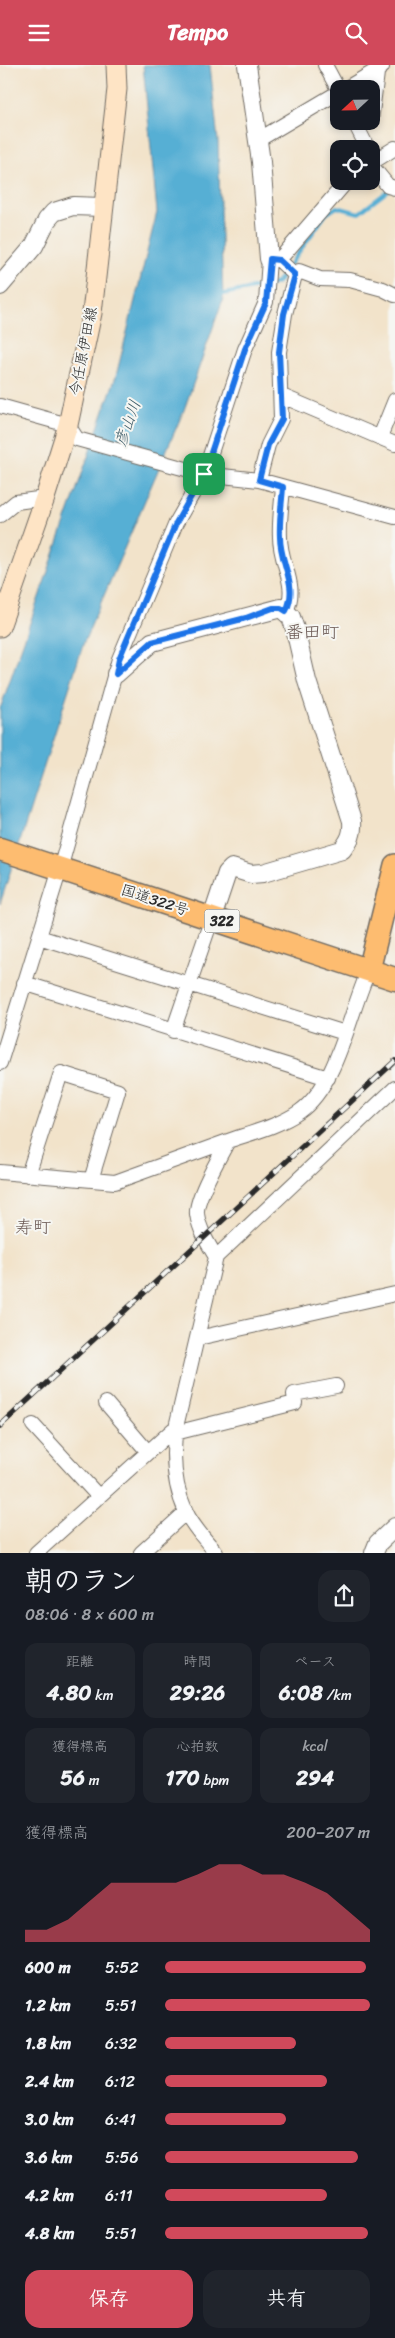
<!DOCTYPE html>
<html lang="ja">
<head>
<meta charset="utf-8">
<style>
	:root { --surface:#171b24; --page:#20242c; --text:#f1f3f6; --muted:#9ea1a6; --accent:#d1495b }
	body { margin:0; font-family:Sriracha,"Klee One",sans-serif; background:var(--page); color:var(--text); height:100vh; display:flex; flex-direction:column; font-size:19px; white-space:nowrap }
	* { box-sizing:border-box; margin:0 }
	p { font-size:16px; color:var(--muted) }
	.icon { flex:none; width:28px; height:28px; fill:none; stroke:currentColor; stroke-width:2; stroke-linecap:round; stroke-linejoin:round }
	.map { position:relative; height:1488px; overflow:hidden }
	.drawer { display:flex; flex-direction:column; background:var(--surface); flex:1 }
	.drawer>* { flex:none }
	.needle { width:32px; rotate:248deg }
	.tools { position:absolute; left:330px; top:15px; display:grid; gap:10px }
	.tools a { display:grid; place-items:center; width:50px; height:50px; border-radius:10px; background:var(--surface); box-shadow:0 2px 8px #0003; font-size:25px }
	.pin { position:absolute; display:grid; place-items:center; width:42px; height:42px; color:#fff; margin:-21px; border-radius:10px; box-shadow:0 2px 8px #0006 }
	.round { display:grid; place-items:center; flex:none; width:52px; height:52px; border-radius:15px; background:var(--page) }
	.overview { display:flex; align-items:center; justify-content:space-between; height:85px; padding:0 25px }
	h1 { font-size:28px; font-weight:800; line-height:38px }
	.metrics { display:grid; grid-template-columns:repeat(3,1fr); gap:8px; height:85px; padding:5px 25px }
	.metrics div { display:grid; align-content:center; border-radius:12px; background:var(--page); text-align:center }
	.metrics b { font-size:21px; font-weight:800 }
	.metrics small { font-size:14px; font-weight:400 }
	.metrics p { font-size:14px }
	.chart { height:140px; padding:10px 25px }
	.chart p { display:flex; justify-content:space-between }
	.chart svg { width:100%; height:90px; margin-top:5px; fill:var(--accent); opacity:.7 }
	.action { display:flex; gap:10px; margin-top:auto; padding:10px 25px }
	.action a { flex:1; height:58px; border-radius:15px; background:var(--accent); color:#fff; font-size:20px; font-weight:800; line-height:58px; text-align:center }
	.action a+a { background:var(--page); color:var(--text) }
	ul { padding:0 25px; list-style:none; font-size:16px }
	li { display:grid; grid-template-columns:80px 60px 1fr; align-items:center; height:38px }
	li i { height:12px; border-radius:6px; background:var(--accent) }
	header { display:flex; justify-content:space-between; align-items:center; height:65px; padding:0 25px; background:var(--accent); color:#fff; font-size:22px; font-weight:800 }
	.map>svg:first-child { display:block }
</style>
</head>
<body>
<header><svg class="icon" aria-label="menu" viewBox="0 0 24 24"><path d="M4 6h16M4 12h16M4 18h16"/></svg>Tempo<svg class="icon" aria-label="search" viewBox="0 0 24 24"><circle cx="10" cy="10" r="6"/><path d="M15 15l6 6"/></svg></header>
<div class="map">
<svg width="395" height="1488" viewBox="0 0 395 1488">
	<rect width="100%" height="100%" fill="#f6f6f2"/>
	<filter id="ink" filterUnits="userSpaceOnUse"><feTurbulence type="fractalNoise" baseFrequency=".02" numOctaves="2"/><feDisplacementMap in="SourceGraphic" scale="10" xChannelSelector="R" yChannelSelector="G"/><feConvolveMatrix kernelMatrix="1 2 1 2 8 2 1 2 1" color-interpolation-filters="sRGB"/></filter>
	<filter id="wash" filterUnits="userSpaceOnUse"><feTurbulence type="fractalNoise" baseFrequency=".0096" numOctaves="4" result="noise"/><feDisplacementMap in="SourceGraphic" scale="20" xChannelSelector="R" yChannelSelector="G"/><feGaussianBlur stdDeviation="1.12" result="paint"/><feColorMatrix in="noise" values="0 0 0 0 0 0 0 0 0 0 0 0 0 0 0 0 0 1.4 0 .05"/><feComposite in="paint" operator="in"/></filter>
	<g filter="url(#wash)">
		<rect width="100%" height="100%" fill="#f2e3ca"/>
		<!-- water -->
		<path fill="#57afd4" stroke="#416d80" d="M 143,0 L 210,0 L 218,76 L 223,234 L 184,345 L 84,577 L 0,839 L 0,644 L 116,311 L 157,147 Z"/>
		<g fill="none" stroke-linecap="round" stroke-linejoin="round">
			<!-- stream -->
			<path stroke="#57afd4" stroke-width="4" d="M 270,220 L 277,218 L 326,149 L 337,142 L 359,148 L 389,125
				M 219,230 L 263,221"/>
		</g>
	</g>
	<g filter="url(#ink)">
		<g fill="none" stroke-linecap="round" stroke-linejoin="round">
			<!-- minor casing -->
			<g stroke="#716b63" stroke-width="16">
				<path id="minor" d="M 325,0 L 339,26
					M 345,24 L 382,2
					M 354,56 L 368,84
					M 371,56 L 378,0
					M 258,75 L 339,27
					M 371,98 L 395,83
					M 371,100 L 388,121 L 395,123
					M 279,195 L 347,116
					M 282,331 L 395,379
					M 0,341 L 68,360 L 77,374 L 204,409 L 259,415 L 395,452
					M 380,372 L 395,335
					M 259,415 L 268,380 L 281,354 L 279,287 L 285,249 L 295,210 L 299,206 L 320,214 L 350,215 L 383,224 L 395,230
					M 283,422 C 282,438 279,455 280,472 C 280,500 299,520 286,546
					M 0,450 L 16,437 L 45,433
					M 39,872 L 345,968
					M 24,918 L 328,1013
					M 173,966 L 212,853
					M 0,998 L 60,804 L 119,594 L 176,458 L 204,409 L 245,284 L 266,237 L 269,194 L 279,195 L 295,210
					M 0,1107 L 115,1117 L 228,1076
					M 28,1110 L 61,1008 L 118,1026 L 91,1115
					M 216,1192 C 208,1179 199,1164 197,1149 C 195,1134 220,1091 228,1076 C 251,1068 279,1061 299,1047 C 338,1020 349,948 369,905
					M 198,1273 L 395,1229
					M 106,1338 L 148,1387
					M 33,1360 L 99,1432
					M 175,1368 L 295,1338 L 294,1329 L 336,1321
					M 36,1488 L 176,1362
					M 141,1488 L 186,1447
					M 216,1488 C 206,1475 192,1461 186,1447 C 174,1421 172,1390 176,1362 L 216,1192 L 395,1023"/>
			</g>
			<!-- tertiary casing -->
			<g stroke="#716b63" stroke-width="20">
				<path id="tertiary" d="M 247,0 L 261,97 L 269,194
					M 0,221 L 34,181 L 47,155 L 54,147 L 73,141 L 102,142
					M 116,609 L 152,577 L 281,543 L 291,552 L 295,564 L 307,616 L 352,756 C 353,769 350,775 342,785 L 263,808 L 251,809 L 232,803 L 227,808 L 212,853
					M 374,1488 L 378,1478 L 395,1462"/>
			</g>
			<!-- secondary casing -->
			<g stroke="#716b63" stroke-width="21">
				<path id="secondary" d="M 0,562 L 45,433 L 68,360 L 92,248 L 117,24 L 116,0"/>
			</g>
			<!-- primary casing -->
			<g stroke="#716b63" stroke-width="24">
				<path id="primary" d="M 369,905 L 395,800"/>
			</g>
			<!-- trunk casing -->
			<g stroke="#716b63" stroke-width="25">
				<path id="trunk" d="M 0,784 L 395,914"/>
			</g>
			<!-- minor -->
			<use href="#minor" stroke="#fff" stroke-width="14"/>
			<!-- tertiary -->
			<use href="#tertiary" stroke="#fff" stroke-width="18"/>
			<!-- secondary -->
			<use href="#secondary" stroke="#fee4c5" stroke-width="19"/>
			<!-- primary -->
			<use href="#primary" stroke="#fdbc6f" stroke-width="21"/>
			<!-- trunk -->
			<use href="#trunk" stroke="#fdbc6f" stroke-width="22"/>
			<!-- rail casing -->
			<g stroke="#2b2b2b" stroke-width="5.5">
				<path id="rail" d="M 0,1361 L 395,996"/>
			</g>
			<!-- rail -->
			<use href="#rail" stroke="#f6f6f2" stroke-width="4" stroke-dasharray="11" stroke-linecap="butt"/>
		</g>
	</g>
	<g fill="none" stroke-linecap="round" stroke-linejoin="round" filter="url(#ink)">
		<!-- route casing -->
		<g stroke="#fff" stroke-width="10">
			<path id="route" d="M 270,194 L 279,195 L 295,210 L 284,249 L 279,287 L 282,354 L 268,380 L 259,415 L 283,422 C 282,438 279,455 280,472 C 280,500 299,520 286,546 L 281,543 L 273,543 L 246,553 L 152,577 L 116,609 L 119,594 L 176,458 L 204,409 L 245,284 L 266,238 Z"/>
		</g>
		<!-- route -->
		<use href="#route" stroke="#1a73e8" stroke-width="6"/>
	</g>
	<g text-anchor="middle" stroke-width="4" stroke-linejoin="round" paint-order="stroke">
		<!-- shield labels -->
		<rect fill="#f6f6f2" stroke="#686867" stroke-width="1" x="204.5" y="844.5" width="35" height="23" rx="4"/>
		<g font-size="14" font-weight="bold" fill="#2b2b2b">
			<text x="222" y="861">322</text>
		</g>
		<!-- street labels -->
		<g font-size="15" fill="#2b2b2b" stroke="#f6f6f2">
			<text transform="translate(83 286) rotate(-79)" y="5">今任原伊田線</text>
			<text transform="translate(155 835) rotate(18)" y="5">国道322号</text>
		</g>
		<!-- water labels -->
		<g font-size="16" font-style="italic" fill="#3a5966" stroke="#f6f6f2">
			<text transform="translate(127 358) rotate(-70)" y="6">彦山川</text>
		</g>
		<!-- quarter labels -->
		<g font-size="18" fill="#6a5853" stroke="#f6f6f2">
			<text x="312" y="573">番田町</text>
			<text x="33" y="1168">寿町</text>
		</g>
	</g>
</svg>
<div class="tools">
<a><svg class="needle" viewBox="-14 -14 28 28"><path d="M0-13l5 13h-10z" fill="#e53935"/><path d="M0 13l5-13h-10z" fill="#9ea1a6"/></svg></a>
<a><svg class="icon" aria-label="locate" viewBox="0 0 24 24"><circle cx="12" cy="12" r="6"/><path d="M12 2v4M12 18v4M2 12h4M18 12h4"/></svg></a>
</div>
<div class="pin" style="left:204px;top:409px;background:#1e9e55"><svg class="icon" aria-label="arrive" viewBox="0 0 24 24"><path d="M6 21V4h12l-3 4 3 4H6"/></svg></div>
</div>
<section class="drawer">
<div class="overview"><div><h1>朝のラン</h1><p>08:06 · 8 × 600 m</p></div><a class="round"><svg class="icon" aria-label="share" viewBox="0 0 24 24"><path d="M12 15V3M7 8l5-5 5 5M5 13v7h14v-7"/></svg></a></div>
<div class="metrics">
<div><p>距離</p><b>4.80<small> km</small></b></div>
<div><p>時間</p><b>29:26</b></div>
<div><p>ペース</p><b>6:08<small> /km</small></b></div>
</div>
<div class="metrics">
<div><p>獲得標高</p><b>56<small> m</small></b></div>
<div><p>心拍数</p><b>170<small> bpm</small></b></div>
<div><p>kcal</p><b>294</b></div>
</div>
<div class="chart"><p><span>獲得標高</span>200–207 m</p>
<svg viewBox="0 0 160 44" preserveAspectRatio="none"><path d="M0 44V38L10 38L20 33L30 24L40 15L50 15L60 15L70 15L80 11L90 6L100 6L110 11L120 11L130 15L140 20L150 29L160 38V44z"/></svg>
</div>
<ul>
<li><b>600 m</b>5:52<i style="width:98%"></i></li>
<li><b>1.2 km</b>5:51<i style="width:100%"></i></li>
<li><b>1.8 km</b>6:32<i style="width:64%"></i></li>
<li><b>2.4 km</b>6:12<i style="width:79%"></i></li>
<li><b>3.0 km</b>6:41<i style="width:59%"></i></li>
<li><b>3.6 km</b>5:56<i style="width:94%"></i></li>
<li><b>4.2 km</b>6:11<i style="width:79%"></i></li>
<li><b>4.8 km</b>5:51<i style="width:99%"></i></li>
</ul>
<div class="action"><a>保存</a><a>共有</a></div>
</section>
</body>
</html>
